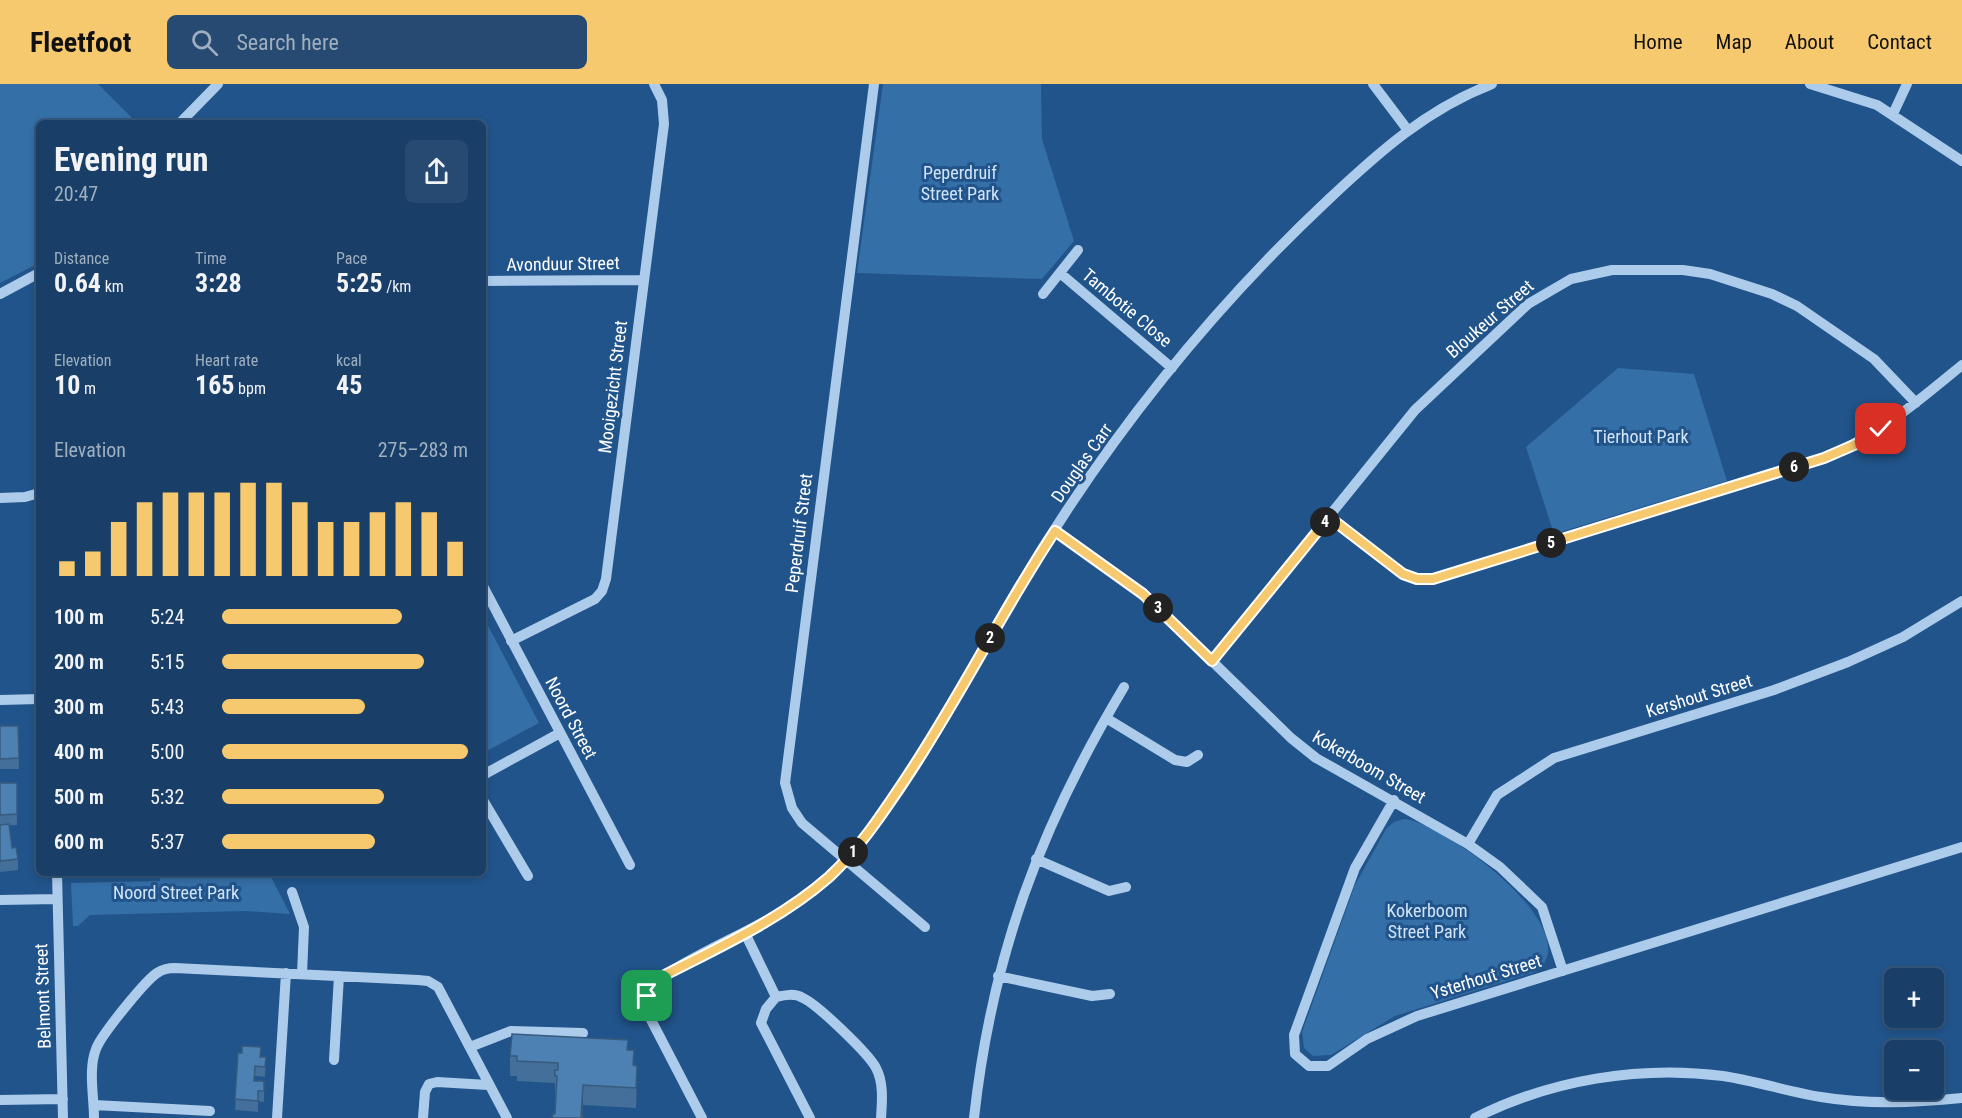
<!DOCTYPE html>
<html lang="en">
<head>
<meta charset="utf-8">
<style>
	:root { --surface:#193f68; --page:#264a71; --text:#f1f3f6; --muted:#9fafc0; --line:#37587c; --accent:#f7c96f }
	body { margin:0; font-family:"Roboto Condensed",sans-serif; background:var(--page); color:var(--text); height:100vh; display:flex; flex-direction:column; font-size:22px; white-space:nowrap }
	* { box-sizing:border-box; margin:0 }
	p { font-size:20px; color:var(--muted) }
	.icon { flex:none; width:33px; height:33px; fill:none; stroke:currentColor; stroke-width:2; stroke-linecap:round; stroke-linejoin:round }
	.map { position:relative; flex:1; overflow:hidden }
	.sheet { position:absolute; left:36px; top:36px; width:450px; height:756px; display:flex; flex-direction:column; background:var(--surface); border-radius:9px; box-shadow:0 3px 9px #0003,0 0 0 2px var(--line) }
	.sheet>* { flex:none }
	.controls { position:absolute; left:1884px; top:884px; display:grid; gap:12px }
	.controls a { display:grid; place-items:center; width:60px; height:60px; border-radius:9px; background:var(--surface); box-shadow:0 3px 9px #0003,0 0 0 2px var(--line); font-size:30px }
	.pin { position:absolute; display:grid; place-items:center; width:51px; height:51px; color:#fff; margin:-26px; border-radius:12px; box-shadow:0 3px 9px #0006 }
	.km { position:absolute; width:30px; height:30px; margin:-15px; border-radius:50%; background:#222; color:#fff; font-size:16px; line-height:30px; text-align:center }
	.round { display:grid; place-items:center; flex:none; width:63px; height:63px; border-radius:9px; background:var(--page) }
	.head { display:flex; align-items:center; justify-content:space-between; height:102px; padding:0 18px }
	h1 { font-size:33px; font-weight:700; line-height:45px }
	.metrics { display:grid; grid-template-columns:repeat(3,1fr); gap:9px; height:102px; padding:6px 18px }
	.metrics div { display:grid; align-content:center }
	.metrics b { font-size:26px; font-weight:700 }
	.metrics small { font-size:16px; font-weight:400 }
	.metrics p { font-size:16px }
	.chart { height:168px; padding:12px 18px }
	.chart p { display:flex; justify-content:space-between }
	.chart svg { width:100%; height:108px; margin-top:6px; stroke:var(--accent); stroke-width:6 }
	ul { padding:0 18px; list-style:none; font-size:20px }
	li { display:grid; grid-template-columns:96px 72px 1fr; align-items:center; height:45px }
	li i { height:15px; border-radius:8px; background:var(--accent) }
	header { display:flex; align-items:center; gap:36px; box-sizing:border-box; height:84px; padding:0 30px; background:var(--accent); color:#111 }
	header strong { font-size:28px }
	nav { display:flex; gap:33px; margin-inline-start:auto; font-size:21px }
	.search { width:420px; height:54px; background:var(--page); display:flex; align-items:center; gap:15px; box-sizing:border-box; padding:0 21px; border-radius:9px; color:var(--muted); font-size:22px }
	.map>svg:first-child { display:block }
</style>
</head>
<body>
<header>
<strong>Fleetfoot</strong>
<div class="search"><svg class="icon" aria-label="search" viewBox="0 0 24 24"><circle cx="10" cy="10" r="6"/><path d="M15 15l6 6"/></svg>Search here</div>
<nav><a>Home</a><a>Map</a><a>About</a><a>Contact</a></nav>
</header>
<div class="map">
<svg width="1962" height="1034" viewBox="0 0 1962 1034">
	<rect width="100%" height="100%" fill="#21548a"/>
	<!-- green -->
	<path fill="#356fa7" d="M 0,0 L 98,0 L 137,39 L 39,39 L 39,179 L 0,199 Z
		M 883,0 L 1041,0 L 1042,55 L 1074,157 L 1042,195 L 857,189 Z
		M 1618,284 L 1694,290 L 1727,397 L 1554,450 L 1526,363 Z
		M 483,532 L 539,639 L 483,669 Z
		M 1404,735 C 1443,737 1593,849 1535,888 L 1395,932 L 1331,971 L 1313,972 L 1304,964 L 1302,948 L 1355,801 L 1386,745 L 1394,738 Z
		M 160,789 L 269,789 L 290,830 L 245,827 L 90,831 L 78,842 L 73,842 L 71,799 L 160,797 Z"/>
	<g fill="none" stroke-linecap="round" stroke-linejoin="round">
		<!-- minor -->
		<path stroke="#adcceb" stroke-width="10" d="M 874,0 L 785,699 L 792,724 L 802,739 L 925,843
			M 1373,0 L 1407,45
			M 1810,0 L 1877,21 L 1962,77
			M 1893,30 L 1907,0
			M 180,39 L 218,0
			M 1060,189 L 1172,284
			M 483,197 L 644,196
			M 0,210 L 39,189
			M 1043,210 L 1078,166
			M 0,414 L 25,413 L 39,409
			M 1328,433 L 1403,490 L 1417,495 L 1433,495 L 1824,374 C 1879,351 1917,318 1962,281
			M 1055,447 L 1143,510 L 1291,654 L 1316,674 L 1468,760 L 1500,783 L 1542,823 L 1563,887
			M 483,502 L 630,781
			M 511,557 L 595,515 L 602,507 L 606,495 L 664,40 L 662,16 L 654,0
			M 1212,577 L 1415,326 L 1528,220 L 1571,195 L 1612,186 L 1683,186 L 1710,190 L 1772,210 L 1797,222 L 1874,275 L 1916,319
			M 0,616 L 39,615
			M 1106,634 L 1175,676 L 1187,678 L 1198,671
			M 483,691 L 560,649
			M 483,716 L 528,792
			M 1394,716 L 1355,784 L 1294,951 L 1295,970 L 1309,982 L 1328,982 L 1367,955 L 1417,932 L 1962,763
			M 1468,760 L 1497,711 L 1554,674 L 1774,606 L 1848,578 L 1903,553 L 1962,517
			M 1036,775 L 1109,807 L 1126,803
			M 57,789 L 63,1034
			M 292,808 L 304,843 L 302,890
			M 0,816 L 57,815
			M 745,849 L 776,913
			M 998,892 L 1092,912 L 1110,910
			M 470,963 L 511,947 L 583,949
			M 334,976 L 339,892
			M 0,1016 L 63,1015
			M 94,1021 L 210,1027
			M 94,1034 C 94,1013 88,985 96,965 C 101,951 145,897 157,889 C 163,885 168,884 175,884 L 418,896 L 428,897 L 438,903 L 507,1034
			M 277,1034 L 286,889
			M 423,1034 L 425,1008 L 429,1000 L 437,998 L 488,1001
			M 702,1034 L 648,930 L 647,911 L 654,898 C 719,853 793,837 849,773 C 915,697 959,605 1010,518 C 1096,370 1204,232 1329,115 C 1379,68 1427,25 1492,0
			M 810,1034 L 761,939 L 766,925 L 776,913 C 785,911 795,909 803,914 C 818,921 869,970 876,984 C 884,999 882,1018 881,1034
			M 974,1034 C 992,871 1040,743 1124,603
			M 1475,1034 C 1550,996 1640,981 1723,992 C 1757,997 1788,1008 1821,1013 C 1868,1021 1915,1019 1962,1014"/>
	</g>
	<!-- wall -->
	<path fill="#436f9a" d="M 0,642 L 18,642 L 19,685 L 0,685 Z
		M 0,699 L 17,699 L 17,741 L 9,741 L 12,764 L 18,775 L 18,786 L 0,788 Z
		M 628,966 L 634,981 L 637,1002 L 636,1024 L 583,1021 L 555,1030 L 556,1012 L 555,1012 L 555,999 L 517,997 L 517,992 L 510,992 L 510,972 Z
		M 238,969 L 266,973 L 265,993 L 255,992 L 254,997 L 264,997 L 264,1018 L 258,1017 L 258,1028 L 235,1026 Z"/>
	<!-- shaded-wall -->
	<path fill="#375a7d" d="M 637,982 L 637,1002 L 636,1024 L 636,1004 Z
		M 583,1001 L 583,1034 L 581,1034 Z"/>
	<!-- building -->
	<path fill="#4e81b3" stroke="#375a7d" stroke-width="1.5" d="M 0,642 L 18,642 L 19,674 L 0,675 Z
		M 0,699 L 17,699 L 17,730 L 0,731 Z
		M 9,740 L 12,764 L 16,763 L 18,775 L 0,777 L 0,741 Z
		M 512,950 L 628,956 L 627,966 L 634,966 L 633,981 L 637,982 L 636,1004 L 583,1001 L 581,1034 L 552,1034 L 553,1030 L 555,1030 L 557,992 L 555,992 L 555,986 L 558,986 L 558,979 L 517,977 L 517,972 L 510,972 Z
		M 242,962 L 261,963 L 260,973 L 266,973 L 265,983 L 255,982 L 254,997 L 264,997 L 264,1007 L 258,1007 L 258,1017 L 235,1015 L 238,969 L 242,969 Z"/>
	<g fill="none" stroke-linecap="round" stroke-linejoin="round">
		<!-- route casing -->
		<g stroke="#fff" stroke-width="12">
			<path id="route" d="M 647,912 L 654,898 L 661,893 C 719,863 780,836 829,793 C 858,766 880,733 902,700 C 957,619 1000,530 1055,447 L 1143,510 L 1212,577 L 1329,433 L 1403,490 L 1417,495 L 1433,495 L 1824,374 L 1854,361 L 1881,345"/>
		</g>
		<!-- route -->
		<use href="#route" stroke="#f7c96f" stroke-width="8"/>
	</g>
	<g text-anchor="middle" stroke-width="6" stroke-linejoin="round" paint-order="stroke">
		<!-- park labels -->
		<g font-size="18" fill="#d2e5f8" stroke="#21548a">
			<text x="960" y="95">Peperdruif<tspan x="960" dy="21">Street Park</tspan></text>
			<text x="1641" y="359">Tierhout Park</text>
			<text x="176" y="815">Noord Street Park</text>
			<text x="1427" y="833">Kokerboom<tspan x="1427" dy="21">Street Park</tspan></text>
		</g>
		<!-- street labels -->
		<g font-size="18" fill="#fff" stroke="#21548a">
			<text transform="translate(563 180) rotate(-1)" y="6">Avonduur Street</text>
			<text transform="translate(1127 224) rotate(40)" y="6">Tambotie Close</text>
			<text transform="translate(1490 235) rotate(-41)" y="6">Bloukeur Street</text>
			<text transform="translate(613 303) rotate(-83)" y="6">Mooigezicht Street</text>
			<text transform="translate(1082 379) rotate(-55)" y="6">Douglas Carr</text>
			<text transform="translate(799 449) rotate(-83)" y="6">Peperdruif Street</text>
			<text transform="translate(1699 612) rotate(-17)" y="6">Kershout Street</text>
			<text transform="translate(571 634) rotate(62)" y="6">Noord Street</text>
			<text transform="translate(1369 683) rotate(30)" y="6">Kokerboom Street</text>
			<text transform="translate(1486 893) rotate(-17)" y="6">Ysterhout Street</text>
			<text transform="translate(43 912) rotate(-92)" y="6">Belmont Street</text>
		</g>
	</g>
</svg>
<div class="controls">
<a>+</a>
<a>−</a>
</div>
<div class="pin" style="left:647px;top:912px;background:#1e9e55"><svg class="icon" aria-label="arrive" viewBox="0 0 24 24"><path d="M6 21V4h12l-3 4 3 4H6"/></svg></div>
<div class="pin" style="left:1881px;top:345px;background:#d93025"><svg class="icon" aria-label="check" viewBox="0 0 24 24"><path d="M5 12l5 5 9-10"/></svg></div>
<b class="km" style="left:853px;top:768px">1</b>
<b class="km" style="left:990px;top:554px">2</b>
<b class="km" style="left:1158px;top:524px">3</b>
<b class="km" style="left:1325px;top:438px">4</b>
<b class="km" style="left:1551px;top:459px">5</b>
<b class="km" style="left:1794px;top:383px">6</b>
<section class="sheet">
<div class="head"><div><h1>Evening run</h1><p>20:47</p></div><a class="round"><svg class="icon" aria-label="share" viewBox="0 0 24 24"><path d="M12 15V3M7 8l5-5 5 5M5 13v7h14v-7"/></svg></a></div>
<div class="metrics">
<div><p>Distance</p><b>0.64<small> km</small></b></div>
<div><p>Time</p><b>3:28</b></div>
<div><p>Pace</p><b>5:25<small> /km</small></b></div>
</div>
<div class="metrics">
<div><p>Elevation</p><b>10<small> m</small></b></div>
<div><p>Heart rate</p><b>165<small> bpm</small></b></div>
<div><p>kcal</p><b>45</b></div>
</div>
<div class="chart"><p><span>Elevation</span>275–283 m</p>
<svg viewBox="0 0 160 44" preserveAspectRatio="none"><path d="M5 44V38M15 44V34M25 44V22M35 44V14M45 44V10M55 44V10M65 44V10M75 44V6M85 44V6M95 44V14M105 44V22M115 44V22M125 44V18M135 44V14M145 44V18M155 44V30"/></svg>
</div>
<ul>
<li><b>100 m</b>5:24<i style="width:73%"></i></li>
<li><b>200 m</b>5:15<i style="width:82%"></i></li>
<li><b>300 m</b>5:43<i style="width:58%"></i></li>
<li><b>400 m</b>5:00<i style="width:100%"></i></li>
<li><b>500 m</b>5:32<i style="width:66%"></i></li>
<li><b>600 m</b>5:37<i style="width:62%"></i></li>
</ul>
</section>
</div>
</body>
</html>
